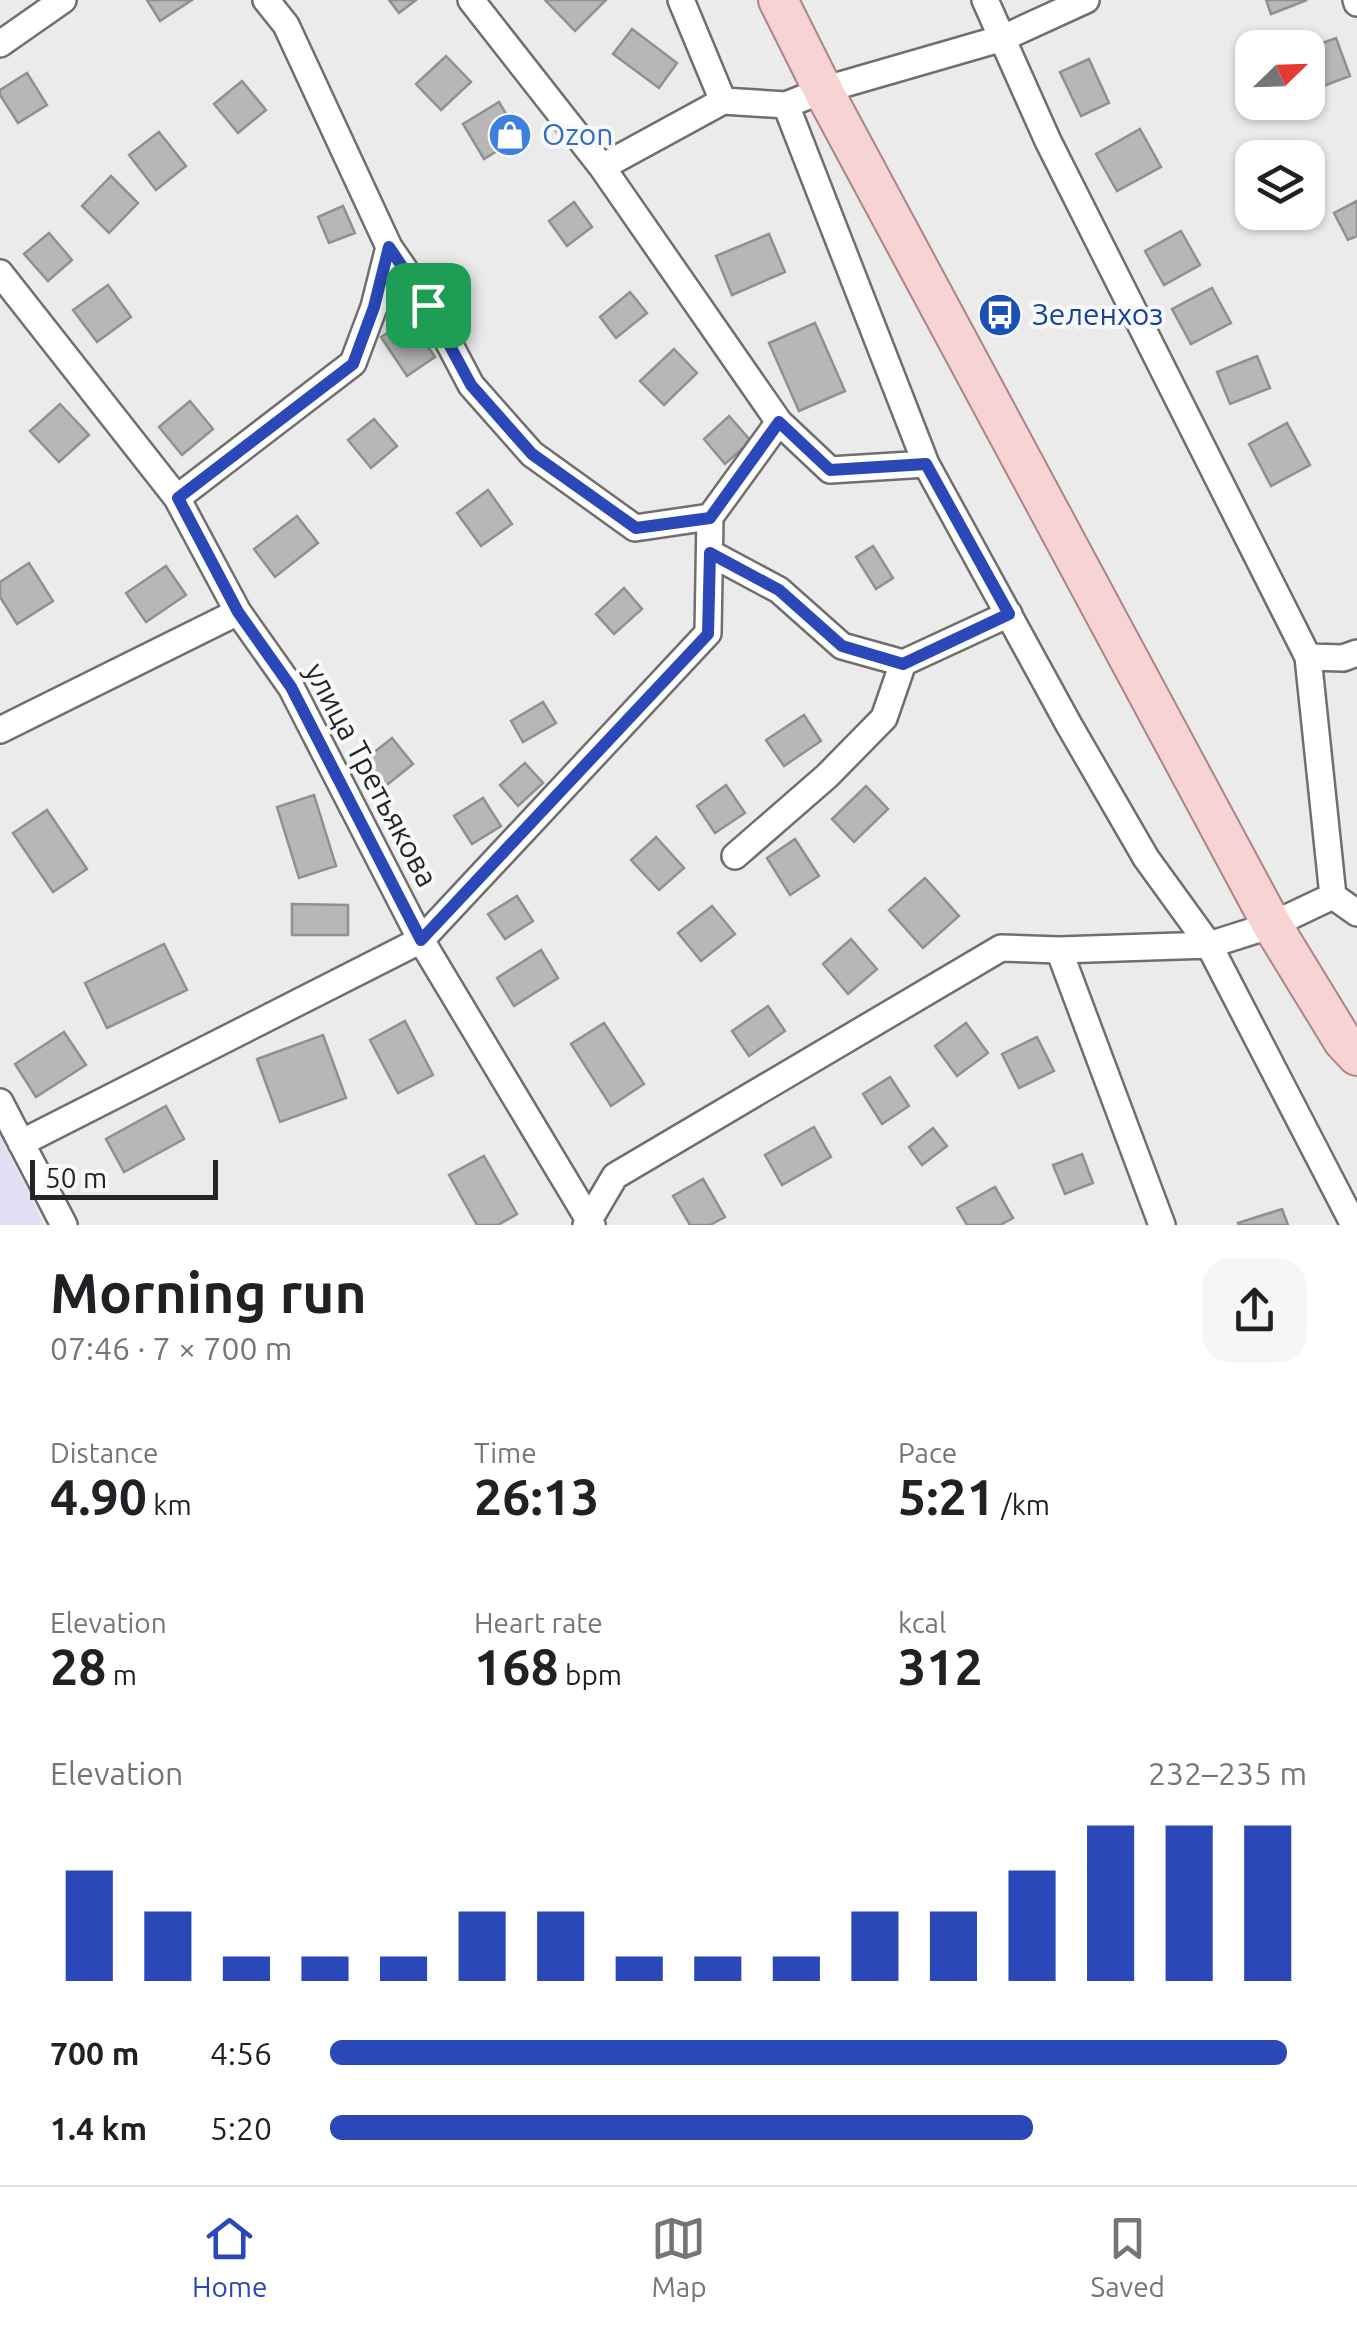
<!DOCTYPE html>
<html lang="en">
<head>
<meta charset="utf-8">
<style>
	:root { --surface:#fff; --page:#f6f6f6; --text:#202124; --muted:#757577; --line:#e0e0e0; --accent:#2b48b9 }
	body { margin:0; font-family:Ubuntu,sans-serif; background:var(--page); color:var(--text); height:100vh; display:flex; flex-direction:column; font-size:38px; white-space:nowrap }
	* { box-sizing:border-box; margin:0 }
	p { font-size:32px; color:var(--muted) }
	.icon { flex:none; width:55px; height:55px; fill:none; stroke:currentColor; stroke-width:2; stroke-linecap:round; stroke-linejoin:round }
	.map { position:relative; height:1225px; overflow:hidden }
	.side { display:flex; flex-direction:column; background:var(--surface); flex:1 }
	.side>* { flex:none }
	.needle { width:65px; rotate:67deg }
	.buttons { position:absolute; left:1235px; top:30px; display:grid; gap:20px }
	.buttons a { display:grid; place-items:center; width:90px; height:90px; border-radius:20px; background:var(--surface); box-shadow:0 2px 8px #0004; font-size:50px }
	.scale { position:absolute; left:30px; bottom:25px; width:188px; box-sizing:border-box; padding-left:10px; border:5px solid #252526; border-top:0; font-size:28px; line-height:35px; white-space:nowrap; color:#252526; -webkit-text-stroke:8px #f8f9fa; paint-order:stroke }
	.pin { position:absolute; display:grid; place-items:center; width:85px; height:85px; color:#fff; margin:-42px; border-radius:20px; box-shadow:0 5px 15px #0006 }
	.round { display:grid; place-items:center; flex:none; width:105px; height:105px; border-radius:30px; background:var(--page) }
	.summary { display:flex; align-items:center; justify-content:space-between; height:170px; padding:0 50px }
	h1 { font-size:55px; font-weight:600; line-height:75px }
	.metrics { display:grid; grid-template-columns:repeat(3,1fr); gap:15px; height:170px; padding:10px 50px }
	.metrics div { display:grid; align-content:center }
	.metrics b { font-size:50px; font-weight:600 }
	.metrics small { font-size:28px; font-weight:400 }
	.metrics p { font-size:28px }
	.chart { height:280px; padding:20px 50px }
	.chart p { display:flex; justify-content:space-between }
	.chart svg { width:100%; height:180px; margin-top:10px; stroke:var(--accent); stroke-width:6 }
	ul { padding:0 50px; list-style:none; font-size:32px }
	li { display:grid; grid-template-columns:160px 120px 1fr; align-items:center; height:75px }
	li i { height:25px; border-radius:12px; background:var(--accent) }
	.tabs { display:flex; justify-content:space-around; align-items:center; height:140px; border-top:2px solid var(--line); background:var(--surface); font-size:28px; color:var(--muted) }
	.tabs a { display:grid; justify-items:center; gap:5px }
	.tabs .active { color:var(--accent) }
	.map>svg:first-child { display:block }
</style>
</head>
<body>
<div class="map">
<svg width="1357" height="1225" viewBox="0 0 1357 1225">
	<rect width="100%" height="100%" fill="#ebebec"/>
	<!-- industrial -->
	<path fill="#e3def3" d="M 0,1136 L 44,1225 L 0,1225 Z"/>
	<!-- building -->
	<path fill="#b7b7b8" stroke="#8f9091" stroke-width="2.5" d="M 147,0 L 192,0 L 160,21 Z
		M 389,0 L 416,0 L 399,13 Z
		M 545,0 L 606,0 L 575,31 Z
		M 1266,0 L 1307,0 L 1271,14 Z
		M 632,29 L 677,63 L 659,88 L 613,54 Z
		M 1336,38 L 1350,76 L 1313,90 L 1308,77 L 1308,48 Z
		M 446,56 L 471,82 L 441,110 L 416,84 Z
		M 1089,59 L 1109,103 L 1081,116 L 1060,72 Z
		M 27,73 L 47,105 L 18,123 L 0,95 L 0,90 Z
		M 242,81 L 266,110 L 238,133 L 214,104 Z
		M 499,102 L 520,137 L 484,159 L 463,124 Z
		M 1140,129 L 1161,167 L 1117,191 L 1096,154 Z
		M 159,132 L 186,166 L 156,190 L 129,155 Z
		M 111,176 L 138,203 L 109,233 L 82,206 Z
		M 1357,201 L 1357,236 L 1348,240 L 1334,213 Z
		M 574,202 L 592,227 L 567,246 L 549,221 Z
		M 343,206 L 355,233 L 329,243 L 318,217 Z
		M 1181,231 L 1200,265 L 1164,285 L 1145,251 Z
		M 49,233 L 72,260 L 48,281 L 24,254 Z
		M 769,234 L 785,272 L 732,295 L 716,256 Z
		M 108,285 L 131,317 L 97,342 L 73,310 Z
		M 1212,288 L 1231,323 L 1191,344 L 1172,309 Z
		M 630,292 L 647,313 L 616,338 L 600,317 Z
		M 409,319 L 435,357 L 407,376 L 381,337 Z
		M 815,323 L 845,391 L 799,411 L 769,343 Z
		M 674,349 L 697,373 L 664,405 L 640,381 Z
		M 1257,356 L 1270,388 L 1230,404 L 1217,372 Z
		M 190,401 L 213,429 L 182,455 L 159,427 Z
		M 60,404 L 89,435 L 59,462 L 30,431 Z
		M 729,416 L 751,441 L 725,464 L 704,439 Z
		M 374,419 L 397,446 L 371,468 L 348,440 Z
		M 1287,423 L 1310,465 L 1271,486 L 1249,444 Z
		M 488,490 L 512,524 L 481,546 L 457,513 Z
		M 297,516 L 318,543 L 275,577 L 254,549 Z
		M 873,546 L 893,578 L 876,589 L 856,557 Z
		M 29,563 L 53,601 L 17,624 L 0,597 L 0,582 Z
		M 166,566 L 186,595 L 146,622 L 126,593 Z
		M 624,588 L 642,609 L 614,634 L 596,614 Z
		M 543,702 L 556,723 L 523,742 L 511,721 Z
		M 804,715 L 821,741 L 784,766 L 766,740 Z
		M 392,738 L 413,764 L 383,788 L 362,762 Z
		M 525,763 L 543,783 L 518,806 L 500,785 Z
		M 726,785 L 745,813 L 715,833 L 697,806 Z
		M 866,786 L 888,809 L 854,842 L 832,819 Z
		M 314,795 L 336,866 L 299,878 L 277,807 Z
		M 483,798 L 501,826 L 472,844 L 454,816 Z
		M 47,810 L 87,869 L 53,892 L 13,833 Z
		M 656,837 L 684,868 L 659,890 L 631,860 Z
		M 795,839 L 819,876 L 790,895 L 767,858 Z
		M 925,878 L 959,916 L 923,948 L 889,910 Z
		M 517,896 L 533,921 L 505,939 L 488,914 Z
		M 292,904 L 348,905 L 348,935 L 292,935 Z
		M 712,906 L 735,934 L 701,961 L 678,933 Z
		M 851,939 L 877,969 L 848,994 L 823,964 Z
		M 164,944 L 187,990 L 107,1028 L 85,983 Z
		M 541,950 L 558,978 L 514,1006 L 497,978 Z
		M 768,1006 L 785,1031 L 749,1056 L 732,1031 Z
		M 405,1021 L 433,1075 L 398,1093 L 370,1040 Z
		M 604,1023 L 644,1084 L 611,1106 L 571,1044 Z
		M 966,1023 L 988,1053 L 957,1076 L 935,1046 Z
		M 64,1032 L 86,1065 L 36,1097 L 15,1064 Z
		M 323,1035 L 346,1098 L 280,1122 L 257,1059 Z
		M 1037,1037 L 1054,1071 L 1019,1088 L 1002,1054 Z
		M 890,1077 L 909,1106 L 882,1124 L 863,1094 Z
		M 166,1106 L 184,1139 L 124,1172 L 106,1139 Z
		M 814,1127 L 831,1157 L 782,1185 L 765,1155 Z
		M 933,1128 L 947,1146 L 922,1165 L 909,1147 Z
		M 1082,1154 L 1093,1183 L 1065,1194 L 1053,1165 Z
		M 484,1156 L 517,1214 L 498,1225 L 477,1225 L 449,1175 Z
		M 703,1179 L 725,1217 L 710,1225 L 690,1225 L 673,1196 Z
		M 995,1187 L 1013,1218 L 1000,1225 L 967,1225 L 957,1208 Z
		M 1282,1209 L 1288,1225 L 1239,1225 L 1238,1223 Z"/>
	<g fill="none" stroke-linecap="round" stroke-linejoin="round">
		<!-- minor casing -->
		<g stroke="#6f6f70" stroke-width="30">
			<path id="minor" d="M 266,0 L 286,25 L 389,247 L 429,305 L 471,385 L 532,454 L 635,528 L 710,517 L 779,422 L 830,470 L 926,464 L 1069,725 L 1146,858 L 1209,945 L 1272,925 L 1333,896 L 1357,913
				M 471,0 L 602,167
				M 681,0 L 723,101
				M 985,0 L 1048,141 L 1308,657 L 1343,658 L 1357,653
				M 1356,0 L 1357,3
				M 0,44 L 63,0
				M 0,273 L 177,498 L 238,612 L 291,687 L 421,940 L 592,1225
				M 779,422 L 602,167 L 723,101 L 786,105
				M 926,464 L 786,105 L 823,90 L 1003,38 L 1086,0
				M 177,498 L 353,363 L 374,307 L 389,247
				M 710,553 L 779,590 L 842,646 L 903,663 L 1009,614
				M 1308,657 L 1333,896
				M 0,730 L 238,612
				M 735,856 L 827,776 L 884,718 L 903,663
				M 0,1102 L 64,1225
				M 21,1143 L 421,940 L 708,633 L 710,517
				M 586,1225 L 615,1176 L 1001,948 L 1059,950
				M 1162,1225 L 1059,950 L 1209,945 L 1354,1225"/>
		</g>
		<!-- primary casing -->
		<g stroke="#aa8583" stroke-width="42">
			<path id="primary" d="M 778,0 L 823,90 L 1272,925 L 1343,1041 L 1357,1056"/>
		</g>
		<!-- minor -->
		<use href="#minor" stroke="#fff" stroke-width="25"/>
		<!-- primary -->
		<use href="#primary" stroke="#f7d4d3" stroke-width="38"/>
	</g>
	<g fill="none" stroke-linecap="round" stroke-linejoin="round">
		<!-- route casing -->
		<g stroke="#fff" stroke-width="20">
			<path id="route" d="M 389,247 L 428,305 L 471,385 L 532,454 L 636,528 L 710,518 L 779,422 L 830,470 L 926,464 L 1009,614 L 903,664 L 842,646 L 779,590 L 710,553 L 708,634 L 421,940 L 291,687 L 238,612 L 178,498 L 353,364 L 374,307 Z"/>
		</g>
		<!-- route -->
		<use href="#route" stroke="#2b48b9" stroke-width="12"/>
	</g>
	<!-- icons -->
	<defs>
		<g id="shop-disc" transform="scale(2.25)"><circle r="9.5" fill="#3f7fe0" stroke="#f8f9fa"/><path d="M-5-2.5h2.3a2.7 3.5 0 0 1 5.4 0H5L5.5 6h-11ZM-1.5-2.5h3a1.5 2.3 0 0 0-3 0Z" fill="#fff"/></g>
		<g id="bus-disc" transform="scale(2.25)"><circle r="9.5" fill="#1a4fb4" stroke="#f8f9fa"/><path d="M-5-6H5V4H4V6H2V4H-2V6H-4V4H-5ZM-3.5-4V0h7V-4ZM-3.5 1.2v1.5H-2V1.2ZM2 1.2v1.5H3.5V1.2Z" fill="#fff"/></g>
	</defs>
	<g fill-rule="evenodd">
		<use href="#shop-disc" x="510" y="135"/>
		<use href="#bus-disc" x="1000" y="315"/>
	</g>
	<g text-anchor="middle" stroke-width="8" stroke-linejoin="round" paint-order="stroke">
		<!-- shop labels -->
		<g font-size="30" fill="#366cbe" stroke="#f8f9fa" text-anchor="start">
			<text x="542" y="145">Ozon</text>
		</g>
		<!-- transit labels -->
		<g font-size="30" fill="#164399" stroke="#f8f9fa" text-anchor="start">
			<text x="1032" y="325">Зеленхоз</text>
		</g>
		<!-- street labels -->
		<g font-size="30" fill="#252526" stroke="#f8f9fa">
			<text transform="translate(371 775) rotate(62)" y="10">улица Третьякова</text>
		</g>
	</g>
</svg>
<div class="buttons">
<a><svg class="needle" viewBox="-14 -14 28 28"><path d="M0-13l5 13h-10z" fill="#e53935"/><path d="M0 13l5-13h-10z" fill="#757577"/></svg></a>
<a><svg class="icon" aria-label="layers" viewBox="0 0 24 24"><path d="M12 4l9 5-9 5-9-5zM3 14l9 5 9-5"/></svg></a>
</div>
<div class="scale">50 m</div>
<div class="pin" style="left:428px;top:305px;background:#1e9e55"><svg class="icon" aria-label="arrive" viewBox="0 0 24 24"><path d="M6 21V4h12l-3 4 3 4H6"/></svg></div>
</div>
<section class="side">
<div class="summary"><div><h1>Morning run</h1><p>07:46 · 7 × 700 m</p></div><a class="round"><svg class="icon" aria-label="share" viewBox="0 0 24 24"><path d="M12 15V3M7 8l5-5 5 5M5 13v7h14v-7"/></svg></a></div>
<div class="metrics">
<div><p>Distance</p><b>4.90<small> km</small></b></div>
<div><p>Time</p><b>26:13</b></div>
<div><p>Pace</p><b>5:21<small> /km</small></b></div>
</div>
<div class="metrics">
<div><p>Elevation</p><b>28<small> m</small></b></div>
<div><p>Heart rate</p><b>168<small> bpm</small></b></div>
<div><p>kcal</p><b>312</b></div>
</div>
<div class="chart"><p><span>Elevation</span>232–235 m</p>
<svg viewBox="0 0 160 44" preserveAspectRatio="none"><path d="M5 44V17M15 44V27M25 44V38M35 44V38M45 44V38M55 44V27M65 44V27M75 44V38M85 44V38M95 44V38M105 44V27M115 44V27M125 44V17M135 44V6M145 44V6M155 44V6"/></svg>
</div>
<ul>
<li><b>700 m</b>4:56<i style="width:98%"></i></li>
<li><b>1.4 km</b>5:20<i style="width:72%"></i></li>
</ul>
</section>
<nav class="tabs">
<a class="active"><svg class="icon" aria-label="home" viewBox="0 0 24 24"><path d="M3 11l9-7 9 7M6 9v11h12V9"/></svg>Home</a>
<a><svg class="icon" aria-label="map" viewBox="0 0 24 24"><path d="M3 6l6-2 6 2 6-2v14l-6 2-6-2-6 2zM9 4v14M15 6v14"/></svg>Map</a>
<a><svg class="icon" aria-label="saved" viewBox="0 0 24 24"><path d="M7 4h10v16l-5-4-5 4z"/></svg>Saved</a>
</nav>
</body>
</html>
